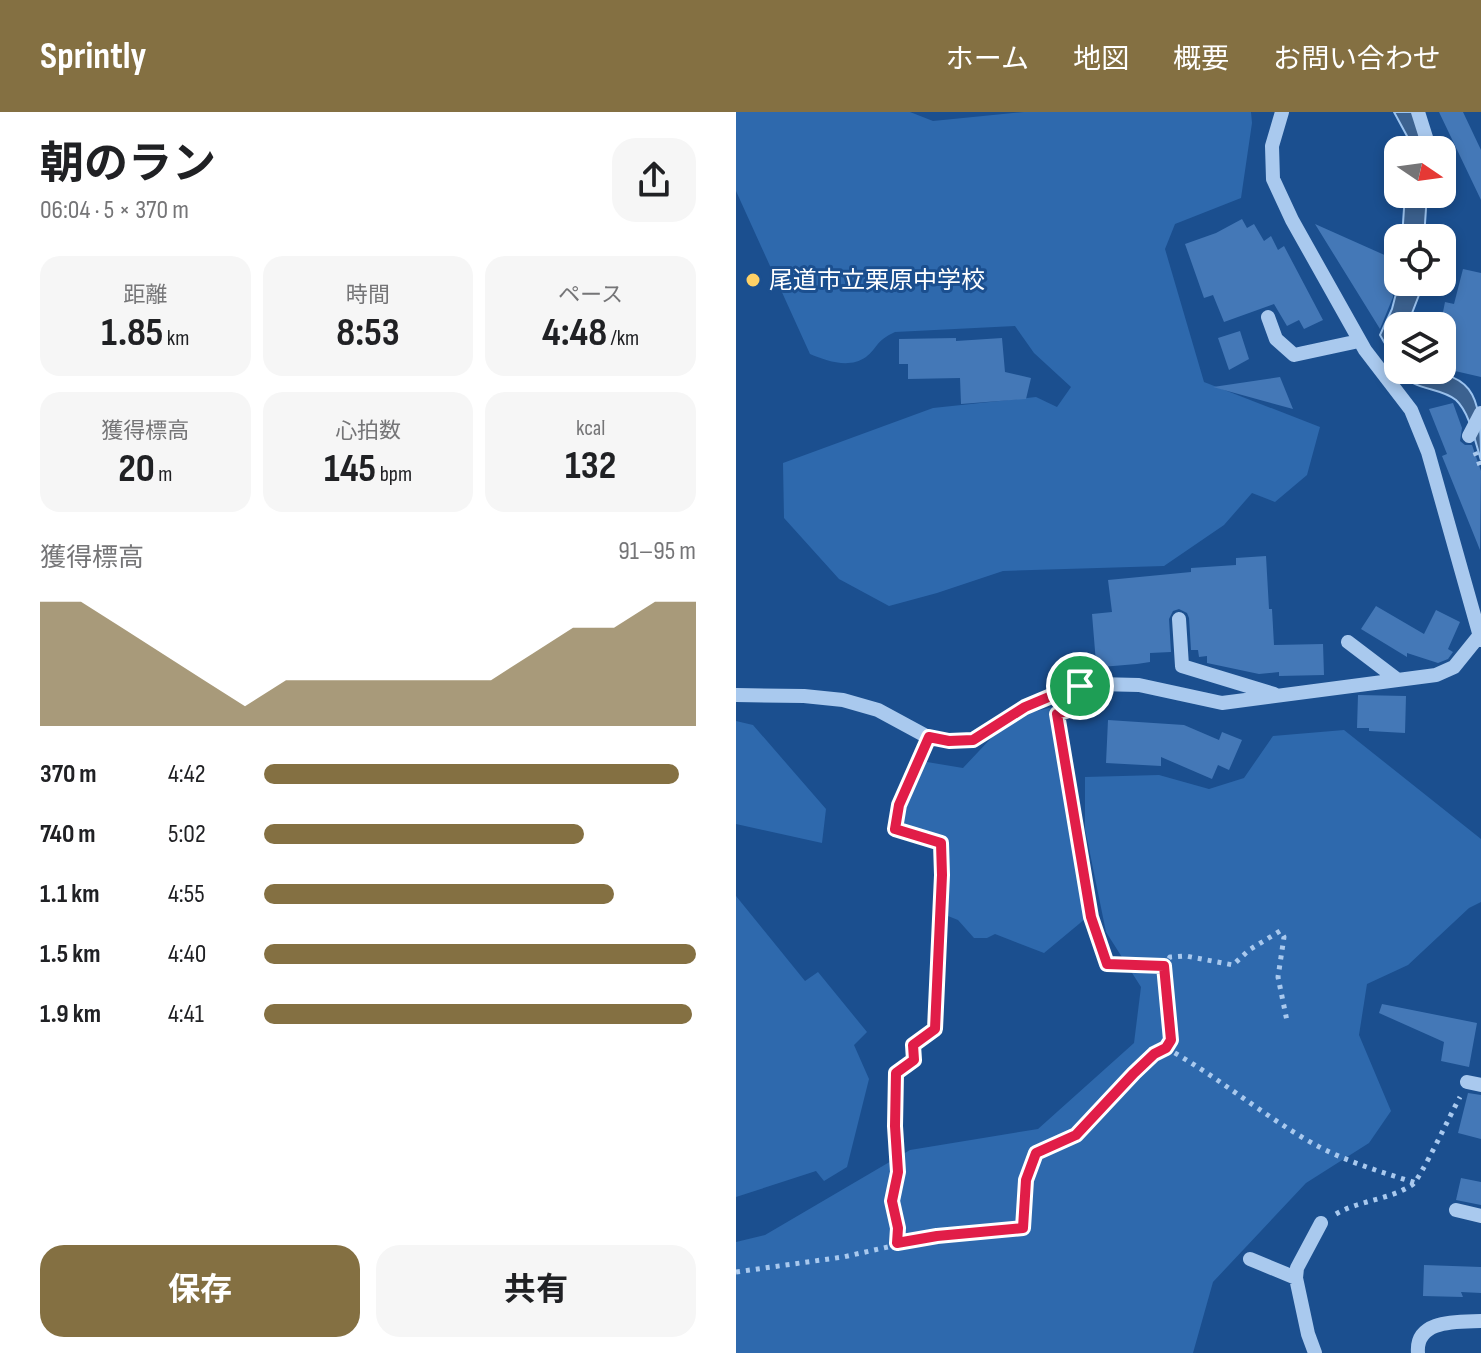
<!DOCTYPE html>
<html lang="ja">
<head>
<meta charset="utf-8">
<style>
	:root { --surface:#fff; --page:#f6f6f6; --text:#202124; --muted:#757577; --accent:#847042 }
	body { margin:0; font-family:"Sofia Sans Condensed","Noto Sans JP",sans-serif; background:var(--page); color:var(--text); height:100vh; display:flex; flex-direction:column; font-size:30px; white-space:nowrap }
	* { box-sizing:border-box; margin:0 }
	p { font-size:26px; color:var(--muted) }
	.icon { flex:none; width:44px; height:44px; fill:none; stroke:currentColor; stroke-width:2; stroke-linecap:round; stroke-linejoin:round }
	.map { position:relative; flex:1; overflow:hidden }
	.sheet { display:flex; flex-direction:column; background:var(--surface); width:736px }
	.sheet>* { flex:none }
	.needle { width:52px; rotate:103deg }
	.tools { position:absolute; left:648px; top:24px; display:grid; gap:16px }
	.tools a { display:grid; place-items:center; width:72px; height:72px; border-radius:16px; background:var(--surface); box-shadow:0 4px 12px #0003; font-size:40px }
	.pin { position:absolute; display:grid; place-items:center; width:68px; height:68px; color:#fff; margin:-34px; border:4px solid #fff; border-radius:50%; box-shadow:0 2px 8px #0007 }
	.round { display:grid; place-items:center; flex:none; width:84px; height:84px; border-radius:24px; background:var(--page) }
	.head { display:flex; align-items:center; justify-content:space-between; height:136px; padding:0 40px }
	h1 { font-size:44px; font-weight:700; line-height:60px }
	.figures { display:grid; grid-template-columns:repeat(3,1fr); gap:12px; height:136px; padding:8px 40px }
	.figures div { display:grid; align-content:center; border-radius:20px; background:var(--page); text-align:center }
	.figures b { font-size:40px; font-weight:700 }
	.figures small { font-size:22px; font-weight:400 }
	.figures p { font-size:22px }
	.chart { height:224px; padding:16px 40px }
	.chart p { display:flex; justify-content:space-between }
	.chart svg { width:100%; height:144px; margin-top:8px; fill:var(--accent); opacity:.7 }
	.action { display:flex; gap:16px; margin-top:auto; padding:16px 40px }
	.action a { flex:1; height:92px; border-radius:24px; background:var(--accent); color:#fff; font-size:32px; font-weight:700; line-height:92px; text-align:center }
	.action a+a { background:var(--page); color:var(--text) }
	ul { padding:0 40px; list-style:none; font-size:26px }
	li { display:grid; grid-template-columns:128px 96px 1fr; align-items:center; height:60px }
	li i { height:20px; border-radius:10px; background:var(--accent) }
	header { display:flex; align-items:center; gap:48px; box-sizing:border-box; height:112px; padding:0 40px; background:var(--accent); color:#fff }
	header strong { font-size:38px }
	nav { display:flex; gap:44px; margin-inline-start:auto; font-size:28px }
	main { display:flex; flex:1; min-height:0 }
	.map>svg:first-child { display:block }
</style>
</head>
<body>
<header>
<strong>Sprintly</strong>
<nav><a>ホーム</a><a>地図</a><a>概要</a><a>お問い合わせ</a></nav>
</header>
<main>
<section class="sheet">
<div class="head"><div><h1>朝のラン</h1><p>06:04 · 5 × 370 m</p></div><a class="round"><svg class="icon" aria-label="share" viewBox="0 0 24 24"><path d="M12 15V3M7 8l5-5 5 5M5 13v7h14v-7"/></svg></a></div>
<div class="figures">
<div><p>距離</p><b>1.85<small> km</small></b></div>
<div><p>時間</p><b>8:53</b></div>
<div><p>ペース</p><b>4:48<small> /km</small></b></div>
</div>
<div class="figures">
<div><p>獲得標高</p><b>20<small> m</small></b></div>
<div><p>心拍数</p><b>145<small> bpm</small></b></div>
<div><p>kcal</p><b>132</b></div>
</div>
<div class="chart"><p><span>獲得標高</span>91–95 m</p>
<svg viewBox="0 0 160 44" preserveAspectRatio="none"><path d="M0 44V6L10 6L20 14L30 22L40 30L50 38L60 30L70 30L80 30L90 30L100 30L110 30L120 22L130 14L140 14L150 6L160 6V44z"/></svg>
</div>
<ul>
<li><b>370 m</b>4:42<i style="width:96%"></i></li>
<li><b>740 m</b>5:02<i style="width:74%"></i></li>
<li><b>1.1 km</b>4:55<i style="width:81%"></i></li>
<li><b>1.5 km</b>4:40<i style="width:100%"></i></li>
<li><b>1.9 km</b>4:41<i style="width:99%"></i></li>
</ul>
<div class="action"><a>保存</a><a>共有</a></div>
</section>
<div class="map">
<svg width="745" height="1241" viewBox="0 0 745 1241">
	<rect width="100%" height="100%" fill="#1b4f8f"/>
	<!-- green -->
	<path fill="#2e69ad" d="M 0,0 L 174,0 L 197,9 L 288,0 L 515,0 L 516,11 L 505,86 L 439,112 L 429,137 L 468,270 L 584,315 L 571,363 L 539,390 L 516,381 L 488,413 L 428,454 L 267,459 L 201,481 L 153,494 L 103,467 L 48,406 L 47,351 L 197,296 L 300,285 L 321,295 L 335,275 L 298,241 L 279,214 L 159,220 C 139,229 142,236 130,245 C 113,257 91,249 74,242 L 0,79 Z
		M 320,594 L 355,802 L 308,841 L 259,822 L 251,826 L 238,826 L 222,808 L 207,802 L 207,731 L 201,727 L 160,716 L 165,694 L 185,649 L 227,656 L 259,622 L 293,601 Z
		M 0,609 L 17,613 L 90,697 L 86,731 L 0,712 Z
		M 608,618 L 745,727 L 745,790 L 733,796 L 672,853 L 631,872 L 623,923 L 655,999 L 633,1031 L 570,1071 L 477,1170 L 457,1241 L 0,1241 L 0,1130 L 29,1123 L 174,1038 L 302,1017 L 398,931 L 405,875 L 370,820 L 349,717 L 349,665 L 423,663 L 473,677 L 508,666 L 537,624 Z
		M 0,784 L 69,869 L 82,860 L 131,920 L 118,933 L 133,967 L 111,1055 L 88,1069 L 80,1059 L 0,1085 Z"/>
	<!-- water -->
	<path fill="#3c6290" stroke="#9cc4f0" stroke-width="2" d="M 658,0 L 677,0 L 691,38 L 671,38 L 671,24 Z
		M 669,82 L 691,82 L 688,126 L 666,126 Z
		M 663,170 L 688,170 L 671,214 L 662,214 L 662,254 L 644,223 L 656,197 Z
		M 664,258 C 739,258 745,279 745,348 C 739,330 734,301 720,288 C 703,274 676,280 664,258 Z"/>
	<!-- building -->
	<path fill="#4478b7" d="M 703,0 L 727,0 L 745,38 L 745,88 Z
		M 506,107 L 511,116 L 518,112 L 528,129 L 535,124 L 542,138 L 548,134 L 587,208 L 568,217 L 563,208 L 551,214 L 538,192 L 488,210 L 477,183 L 468,186 L 449,132 L 480,121 Z
		M 579,112 L 653,145 L 657,185 L 644,217 Z
		M 727,157 L 745,161 L 745,265 L 706,256 L 706,205 L 709,190 L 718,192 Z
		M 504,219 L 513,247 L 493,258 L 482,226 Z
		M 220,226 L 220,229 L 266,226 L 269,260 L 295,266 L 290,287 L 225,292 L 224,266 L 172,267 L 172,252 L 163,252 L 163,227 Z
		M 544,265 L 557,297 L 477,275 Z
		M 717,291 L 726,316 L 724,329 L 729,333 L 736,333 L 745,359 L 744,438 L 706,344 L 711,342 L 693,297 Z
		M 530,444 L 533,497 L 536,497 L 538,533 L 587,532 L 588,563 L 543,564 L 543,560 L 523,562 L 471,551 L 471,544 L 463,545 L 462,538 L 455,538 L 453,506 L 451,501 L 443,497 L 437,499 L 433,507 L 435,540 L 414,541 L 414,550 L 401,552 L 365,555 L 365,551 L 360,551 L 356,502 L 376,500 L 372,468 L 455,460 L 455,456 L 500,453 L 500,446 Z
		M 640,494 L 688,522 L 700,498 L 724,510 L 712,537 L 717,540 L 712,547 L 702,551 L 671,541 L 671,545 L 625,517 Z
		M 622,583 L 670,584 L 669,621 L 633,619 L 633,616 L 621,616 Z
		M 372,608 L 448,613 L 483,628 L 486,620 L 506,628 L 493,658 L 482,653 L 476,667 L 425,645 L 425,654 L 370,651 Z
		M 646,892 L 741,911 L 733,955 L 705,949 L 708,930 L 643,901 Z
		M 732,981 L 745,983 L 745,1027 L 722,1021 Z
		M 725,1066 L 745,1070 L 745,1093 L 720,1088 Z
		M 688,1153 L 745,1155 L 745,1181 L 725,1180 L 727,1185 L 687,1184 Z"/>
	<g fill="none" stroke-linecap="round" stroke-linejoin="round">
		<!-- path -->
		<path stroke="#a9c9ee" stroke-width="5" stroke-dasharray="4 6" stroke-linecap="butt" d="M 739,340 L 745,356
			M 321,604 L 355,805 L 371,852 L 428,854
			M 430,936 C 481,964 525,1002 576,1031 C 608,1049 645,1060 680,1071
			M 600,1102 C 624,1088 653,1088 676,1073 C 684,1068 716,999 724,985
			M 161,1131 L 162,1116 L 156,1089 L 162,1060 L 159,1014 L 160,961 L 178,948 L 177,933 L 197,920 L 201,907 L 206,763 L 205,731 L 158,715 L 163,693 L 186,640
			M 0,1160 L 107,1145 L 201,1124 L 287,1116 L 290,1068 L 300,1041 L 340,1023 L 398,961 L 418,942 L 430,936 L 435,928 L 428,854 L 434,845 L 450,844 L 497,853 L 513,838 L 544,819 L 548,825 L 542,865 L 551,909"/>
		<!-- minor -->
		<path stroke="#a9c9ee" stroke-width="14" d="M 546,0 L 536,34 L 537,67 L 556,108 L 629,238 L 675,298 L 692,340 L 745,528
			M 682,0 L 694,38
			M 532,205 L 540,227 L 558,243 L 623,229
			M 733,324 L 745,301
			M 443,507 L 446,554 L 538,582
			M 612,530 L 662,568
			M 0,583 L 68,584 L 107,588 L 142,598 L 190,624 L 213,629 L 237,628 L 289,595 L 339,574 L 361,572 L 403,573 L 486,591 L 700,563 L 718,555 L 743,524
			M 731,970 L 745,973
			M 720,1098 L 745,1104
			M 514,1147 L 560,1166
			M 579,1241 L 572,1222 L 560,1166 L 561,1156 L 585,1111
			M 682,1241 C 679,1207 722,1210 745,1209"/>
	</g>
	<g fill="none" stroke-linecap="round" stroke-linejoin="round">
		<!-- route casing -->
		<g stroke="#fff" stroke-width="16">
			<path id="route" d="M 339,574 L 344,574 L 342,595 L 321,602 L 355,805 L 371,852 L 428,854 L 435,928 L 430,936 L 418,942 L 398,961 L 340,1023 L 300,1041 L 290,1068 L 287,1116 L 201,1124 L 161,1131 L 162,1116 L 156,1089 L 162,1060 L 159,1014 L 160,961 L 178,948 L 177,933 L 199,917 L 206,763 L 205,731 L 159,717 L 163,693 L 193,625 L 213,629 L 237,628 L 289,595 Z"/>
		</g>
		<!-- route -->
		<use href="#route" stroke="#e11d48" stroke-width="10"/>
	</g>
	<!-- markers -->
	<circle fill="#ffd166" stroke="#1b4f8f" stroke-width="3" cx="17" cy="168" r="8"/>
	<g text-anchor="middle" stroke-width="6" stroke-linejoin="round" paint-order="stroke">
		<!-- poi labels -->
		<g font-size="24" fill="#fff" stroke="#1b4f8f" text-anchor="start">
			<text x="33" y="176">尾道市立栗原中学校</text>
		</g>
	</g>
</svg>
<div class="tools">
<a><svg class="needle" viewBox="-14 -14 28 28"><path d="M0-13l5 13h-10z" fill="#e53935"/><path d="M0 13l5-13h-10z" fill="#757577"/></svg></a>
<a><svg class="icon" aria-label="locate" viewBox="0 0 24 24"><circle cx="12" cy="12" r="6"/><path d="M12 2v4M12 18v4M2 12h4M18 12h4"/></svg></a>
<a><svg class="icon" aria-label="layers" viewBox="0 0 24 24"><path d="M12 4l9 5-9 5-9-5zM3 14l9 5 9-5"/></svg></a>
</div>
<div class="pin" style="left:344px;top:574px;background:#1e9e55"><svg class="icon" aria-label="arrive" viewBox="0 0 24 24"><path d="M6 21V4h12l-3 4 3 4H6"/></svg></div>
</div>
</main>
</body>
</html>
